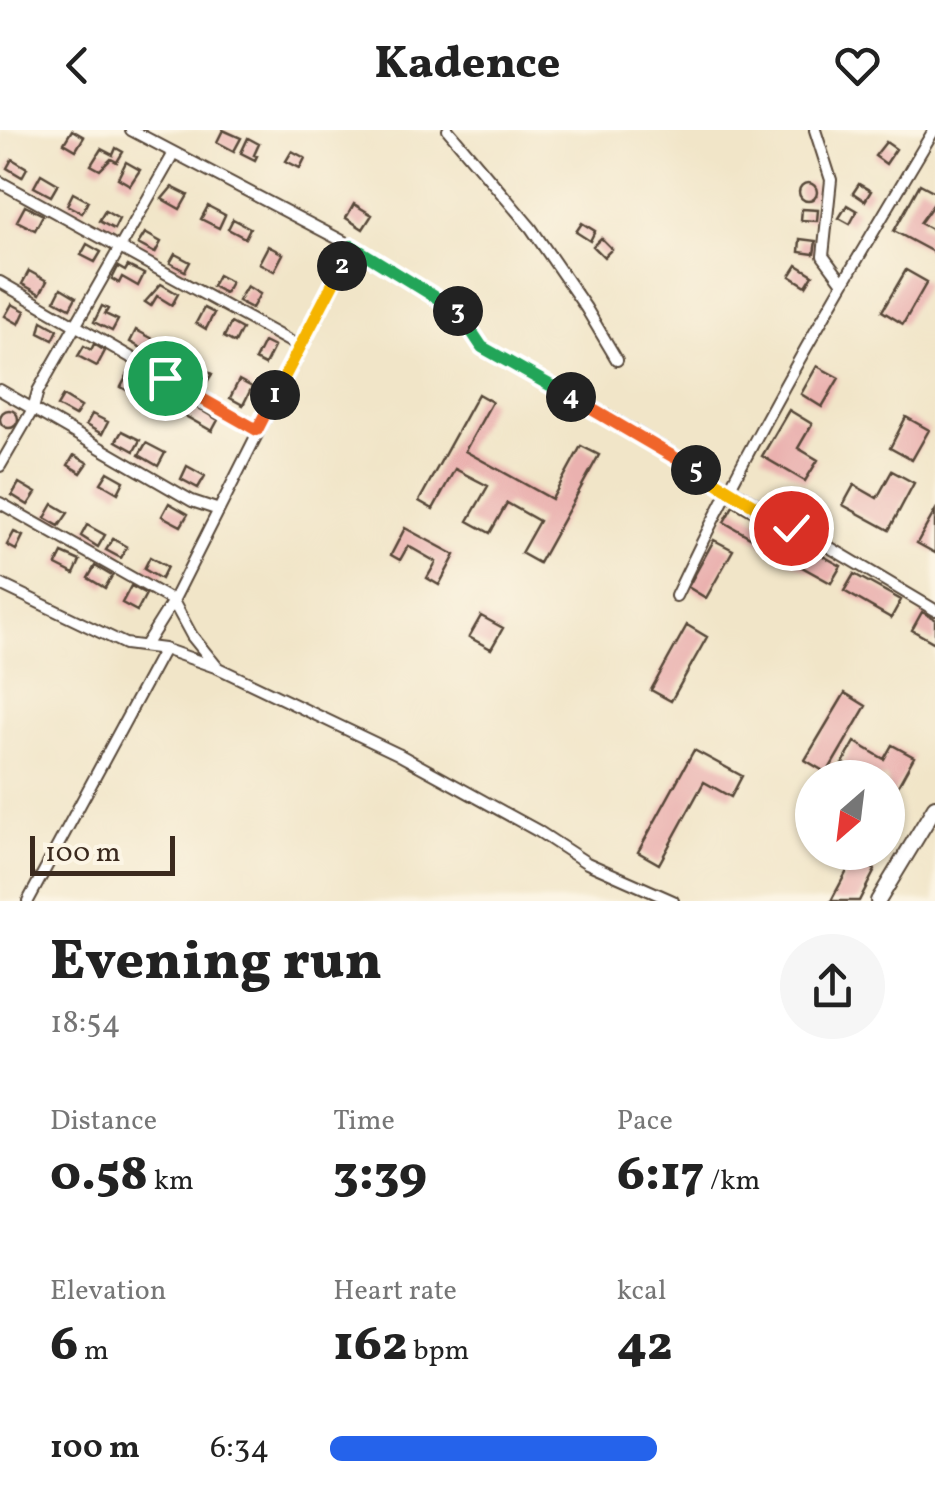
<!DOCTYPE html>
<html lang="en">
<head>
<meta charset="utf-8">
<style>
	:root { --surface:#fff; --page:#f6f6f6; --text:#222; --muted:#767676; --accent:#2563eb }
	body { margin:0; font-family:Vollkorn,serif; background:var(--page); color:var(--text); height:100vh; display:flex; flex-direction:column; font-size:38px; white-space:nowrap }
	* { box-sizing:border-box; margin:0 }
	p { font-size:32px; color:var(--muted) }
	.icon { flex:none; width:55px; height:55px; fill:none; stroke:currentColor; stroke-width:2; stroke-linecap:round; stroke-linejoin:round }
	.map { position:relative; height:771px; overflow:hidden }
	.drawer { display:flex; flex-direction:column; background:var(--surface); flex:1 }
	.drawer>* { flex:none }
	.needle { width:65px; rotate:208deg }
	.fabs { position:absolute; left:795px; top:630px; display:grid; gap:20px }
	.fabs a { display:grid; place-items:center; width:110px; height:110px; border-radius:50%; background:var(--surface); box-shadow:0 2px 8px #0004; font-size:50px }
	.scale { position:absolute; left:30px; bottom:25px; width:145px; box-sizing:border-box; padding-left:10px; border:5px solid #3b2a1e; border-top:0; font-size:28px; line-height:35px; white-space:nowrap; color:#3b2a1e; -webkit-text-stroke:8px #fcf5e5; paint-order:stroke }
	.pin { position:absolute; display:grid; place-items:center; width:85px; height:85px; color:#fff; margin:-42px; border:5px solid #fff; border-radius:50%; box-shadow:0 2px 10px #0007 }
	.km { position:absolute; width:50px; height:50px; margin:-25px; border-radius:50%; background:#222; color:#fff; font-size:28px; line-height:50px; text-align:center }
	.round { display:grid; place-items:center; flex:none; width:105px; height:105px; border-radius:52px; background:var(--page) }
	.summary { display:flex; align-items:center; justify-content:space-between; height:170px; padding:0 50px }
	h1 { font-size:55px; font-weight:800; line-height:75px }
	.figures { display:grid; grid-template-columns:repeat(3,1fr); gap:15px; height:170px; padding:10px 50px }
	.figures div { display:grid; align-content:center }
	.figures b { font-size:50px; font-weight:800 }
	.figures small { font-size:28px; font-weight:400 }
	.figures p { font-size:28px }
	ul { padding:0 50px; list-style:none; font-size:32px }
	li { display:grid; grid-template-columns:160px 120px 1fr; align-items:center; height:75px }
	li i { height:25px; border-radius:12px; background:var(--accent) }
	header { display:flex; justify-content:space-between; align-items:center; height:130px; padding:0 50px; background:var(--surface); font-size:45px; font-weight:800 }
	.map>svg:first-child { display:block }
</style>
</head>
<body>
<header><svg class="icon" aria-label="back" viewBox="0 0 24 24"><path d="M15 5l-7 7 7 7"/></svg>Kadence<svg class="icon" aria-label="heart" viewBox="0 0 24 24"><path d="M12 20l-8-8c-3-5 5-10 8-4 3-6 11-1 8 4z"/></svg></header>
<div class="map">
<svg width="935" height="771" viewBox="0 0 935 771">
	<rect width="100%" height="100%" fill="#fcf5e5"/>
	<filter id="ink" filterUnits="userSpaceOnUse"><feTurbulence type="fractalNoise" baseFrequency=".01" numOctaves="2"/><feDisplacementMap in="SourceGraphic" scale="20" xChannelSelector="R" yChannelSelector="G"/><feConvolveMatrix kernelMatrix="1 2 1 2 8 2 1 2 1" color-interpolation-filters="sRGB"/></filter>
	<filter id="wash" filterUnits="userSpaceOnUse"><feTurbulence type="fractalNoise" baseFrequency=".0048" numOctaves="4" result="noise"/><feDisplacementMap in="SourceGraphic" scale="40" xChannelSelector="R" yChannelSelector="G"/><feGaussianBlur stdDeviation="2.25" result="paint"/><feColorMatrix in="noise" values="0 0 0 0 0 0 0 0 0 0 0 0 0 0 0 0 0 1.4 0 .05"/><feComposite in="paint" operator="in"/></filter>
	<g filter="url(#wash)">
		<rect width="100%" height="100%" fill="#f1e5c8"/>
		<g id="blocks">
			<!-- building -->
			<path fill="#eab1af" d="M 72,0 L 84,7 L 76,20 L 64,13 Z
				M 223,0 L 241,8 L 234,21 L 217,12 Z
				M 248,8 L 259,14 L 254,25 L 257,26 L 255,30 L 241,23 Z
				M 886,12 L 896,19 L 886,34 L 875,26 Z
				M 116,18 L 123,22 L 117,32 L 111,29 L 100,40 L 91,35 L 101,19 L 113,25 Z
				M 292,21 L 305,28 L 300,38 L 286,31 Z
				M 12,29 L 27,38 L 22,47 L 7,38 Z
				M 126,32 L 140,40 L 130,55 L 118,48 Z
				M 41,44 L 58,54 L 51,66 L 34,57 Z
				M799 62a9 9 0 1 1 18 0a9 9 0 1 1-18 0Z
				M 859,54 L 871,61 L 865,71 L 853,63 Z
				M 920,54 L 935,62 L 935,72 L 920,93 L 935,101 L 935,123 L 894,101 Z
				M 172,57 L 188,65 L 180,79 L 162,69 Z
				M 73,63 L 88,71 L 82,83 L 67,75 Z
				M 354,74 L 372,85 L 363,99 L 346,88 Z
				M 847,75 L 857,81 L 850,94 L 839,88 Z
				M 25,76 L 43,85 L 35,100 L 17,91 Z
				M 208,76 L 225,85 L 219,98 L 201,89 Z
				M 802,79 L 818,80 L 817,91 L 801,90 Z
				M 105,81 L 119,89 L 114,99 L 99,91 Z
				M 233,89 L 250,98 L 245,108 L 228,99 Z
				M 582,93 L 595,101 L 590,111 L 576,102 Z
				M 145,103 L 161,112 L 155,123 L 138,114 Z
				M 601,108 L 612,119 L 604,127 L 593,116 Z
				M 800,109 L 816,111 L 814,124 L 799,122 Z
				M 87,114 L 101,122 L 95,132 L 81,125 Z
				M 268,116 L 283,124 L 274,141 L 259,133 Z
				M 175,124 L 190,132 L 185,141 L 170,133 Z
				M 797,135 L 813,145 L 806,156 L 790,146 Z
				M 128,136 L 144,144 L 138,156 L 122,147 L 119,153 L 112,149 L 118,137 L 125,141 Z
				M 906,140 L 927,152 L 903,194 L 882,181 Z
				M 29,141 L 47,151 L 40,164 L 22,154 Z
				M 218,145 L 231,152 L 225,163 L 212,156 Z
				M 161,154 L 178,164 L 172,175 L 157,166 L 151,176 L 145,172 Z
				M 247,156 L 260,164 L 252,178 L 238,171 Z
				M 61,158 L 76,167 L 70,178 L 55,170 Z
				M 12,174 L 25,181 L 19,194 L 5,186 Z
				M 102,176 L 108,179 L 105,184 L 118,190 L 112,201 L 94,192 Z
				M 204,178 L 214,183 L 206,199 L 196,193 Z
				M 42,191 L 58,200 L 53,210 L 39,203 Z
				M 231,193 L 242,199 L 235,213 L 224,207 Z
				M 136,200 L 153,209 L 147,221 L 130,212 Z
				M 264,212 L 274,217 L 265,235 L 255,230 Z
				M 94,214 L 105,221 L 97,236 L 78,226 L 84,216 L 91,220 Z
				M 175,221 L 189,228 L 182,241 L 168,234 Z
				M 195,235 L 212,244 L 205,255 L 189,246 Z
				M 817,236 L 839,248 L 822,277 L 801,264 Z
				M 131,238 L 144,245 L 134,264 L 121,257 Z
				M 239,250 L 252,257 L 243,275 L 230,268 Z
				M 154,253 L 172,263 L 166,273 L 149,264 Z
				M 478,264 L 492,272 L 465,321 L 552,369 L 581,316 L 599,325 L 539,433 L 521,423 L 539,391 L 507,373 L 490,403 L 468,391 L 488,356 L 455,339 L 433,379 L 419,371 Z
				M 63,266 L 81,277 L 75,286 L 57,276 Z
				M 187,272 L 218,290 L 212,301 L 180,283 Z
				M 789,280 L 812,294 L 798,318 L 818,330 L 805,351 L 762,326 Z
				M0 289a9 9 0 1 1 18 0a9 9 0 1 1-18 0Z
				M 92,284 L 108,292 L 102,304 L 86,295 Z
				M 906,287 L 929,300 L 912,330 L 890,318 Z
				M 122,301 L 140,310 L 134,321 L 116,311 Z
				M 146,313 L 165,323 L 158,336 L 139,325 Z
				M 74,325 L 88,333 L 81,343 L 68,335 Z
				M 187,336 L 205,346 L 198,358 L 181,349 Z
				M 892,341 L 914,353 L 889,400 L 843,375 L 854,355 L 877,368 Z
				M 108,342 L 124,351 L 118,363 L 101,353 Z
				M 19,353 L 36,363 L 28,375 L 12,365 Z
				M 169,373 L 188,384 L 181,396 L 162,386 Z
				M 53,374 L 68,383 L 59,396 L 45,388 Z
				M 733,376 L 780,403 L 771,419 L 724,392 Z
				M 935,381 L 935,423 L 917,413 Z
				M 87,395 L 105,405 L 98,417 L 81,406 Z
				M 405,398 L 455,425 L 439,455 L 427,448 L 436,432 L 408,416 L 400,430 L 391,425 Z
				M 14,402 L 23,406 L 16,420 L 7,415 Z
				M 113,409 L 127,417 L 121,428 L 106,420 Z
				M 714,410 L 733,420 L 706,468 L 688,457 Z
				M 794,410 L 841,436 L 831,453 L 784,427 Z
				M 62,423 L 80,431 L 74,444 L 56,435 Z
				M 150,427 L 167,437 L 161,449 L 144,439 Z
				M 95,436 L 112,446 L 105,458 L 88,448 Z
				M 854,444 L 901,470 L 891,488 L 844,461 Z
				M 131,456 L 146,464 L 137,481 L 122,473 Z
				M 922,482 L 935,489 L 935,513 L 912,500 Z
				M 481,486 L 503,498 L 491,519 L 469,507 Z
				M 687,495 L 707,507 L 671,571 L 651,560 Z
				M 845,563 L 866,576 L 827,643 L 805,630 Z
				M 855,612 L 884,629 L 892,615 L 914,627 L 888,674 L 888,648 L 867,648 L 843,633 Z
				M 694,620 L 742,646 L 731,667 L 704,652 L 659,734 L 638,722 Z
				M 854,728 L 875,740 L 859,771 L 831,771 Z"/>
		</g>
	</g>
	<g filter="url(#ink)">
		<use href="#blocks" fill-opacity="0" stroke="#564638" stroke-width="2.5"/>
		<g fill="none" stroke-linecap="round" stroke-linejoin="round">
			<!-- street casing -->
			<g stroke="#564638" stroke-width="14">
				<path id="street" d="M 131,0 L 352,116 L 457,180 L 482,217 L 634,301 L 935,480
					M 448,0 L 531,98 L 586,178 L 617,230
					M 815,0 L 831,50 L 823,126 L 843,153
					M 0,52 L 300,217
					M 0,152 L 257,300
					M 0,260 L 192,371 L 219,380
					M 0,336 L 33,279 L 38,261 L 174,23
					M 0,373 L 173,471 L 192,506 L 217,537
					M 0,454 L 125,514 L 164,519 L 218,538 L 398,624 L 538,701 L 587,733 L 673,771
					M 676,466 C 752,305 843,152 934,0
					M 146,514 L 173,471 L 352,116
					M 28,771 L 164,519"/>
			</g>
			<!-- secondary casing -->
			<g stroke="#564638" stroke-width="18">
				<path id="secondary" d="M 878,771 L 935,677"/>
			</g>
			<!-- street -->
			<use href="#street" stroke="#fff" stroke-width="10"/>
			<!-- secondary -->
			<use href="#secondary" stroke="#fff" stroke-width="14"/>
		</g>
	</g>
	<g fill="none" stroke-linecap="round" stroke-linejoin="round" filter="url(#ink)">
		<!-- split-1 casing -->
		<g stroke="#fff" stroke-width="20">
			<path id="split-1" d="M 165,248 L 257,300 L 275,265"/>
		</g>
		<!-- split-2 casing -->
		<g stroke="#fff" stroke-width="20">
			<path id="split-2" d="M 275,265 L 342,136"/>
		</g>
		<!-- split-3 casing -->
		<g stroke="#fff" stroke-width="20">
			<path id="split-3" d="M 342,136 L 352,116 L 458,181"/>
		</g>
		<!-- split-4 casing -->
		<g stroke="#fff" stroke-width="20">
			<path id="split-4" d="M 458,181 L 482,217 L 571,267"/>
		</g>
		<!-- split-5 casing -->
		<g stroke="#fff" stroke-width="20">
			<path id="split-5" d="M 571,267 L 696,340"/>
		</g>
		<!-- split-6 casing -->
		<g stroke="#fff" stroke-width="20">
			<path id="split-6" d="M 696,340 L 791,398"/>
		</g>
		<!-- split-1 -->
		<use href="#split-1" stroke="#f0652b" stroke-width="12"/>
		<!-- split-2 -->
		<use href="#split-2" stroke="#f5b400" stroke-width="12"/>
		<!-- split-3 -->
		<use href="#split-3" stroke="#22a559" stroke-width="12"/>
		<!-- split-4 -->
		<use href="#split-4" stroke="#22a559" stroke-width="12"/>
		<!-- split-5 -->
		<use href="#split-5" stroke="#f0652b" stroke-width="12"/>
		<!-- split-6 -->
		<use href="#split-6" stroke="#f5b400" stroke-width="12"/>
	</g>
</svg>
<div class="fabs">
<a><svg class="needle" viewBox="-14 -14 28 28"><path d="M0-13l5 13h-10z" fill="#e53935"/><path d="M0 13l5-13h-10z" fill="#767676"/></svg></a>
</div>
<div class="scale">100 m</div>
<div class="pin" style="left:165px;top:248px;background:#1e9e55"><svg class="icon" aria-label="arrive" viewBox="0 0 24 24"><path d="M6 21V4h12l-3 4 3 4H6"/></svg></div>
<div class="pin" style="left:791px;top:398px;background:#d93025"><svg class="icon" aria-label="check" viewBox="0 0 24 24"><path d="M5 12l5 5 9-10"/></svg></div>
<b class="km" style="left:275px;top:265px">1</b>
<b class="km" style="left:342px;top:136px">2</b>
<b class="km" style="left:458px;top:181px">3</b>
<b class="km" style="left:571px;top:267px">4</b>
<b class="km" style="left:696px;top:340px">5</b>
</div>
<section class="drawer">
<div class="summary"><div><h1>Evening run</h1><p>18:54</p></div><a class="round"><svg class="icon" aria-label="share" viewBox="0 0 24 24"><path d="M12 15V3M7 8l5-5 5 5M5 13v7h14v-7"/></svg></a></div>
<div class="figures">
<div><p>Distance</p><b>0.58<small> km</small></b></div>
<div><p>Time</p><b>3:39</b></div>
<div><p>Pace</p><b>6:17<small> /km</small></b></div>
</div>
<div class="figures">
<div><p>Elevation</p><b>6<small> m</small></b></div>
<div><p>Heart rate</p><b>162<small> bpm</small></b></div>
<div><p>kcal</p><b>42</b></div>
</div>
<ul>
<li><b>100 m</b>6:34<i style="width:59%"></i></li>
</ul>
</section>
</body>
</html>
